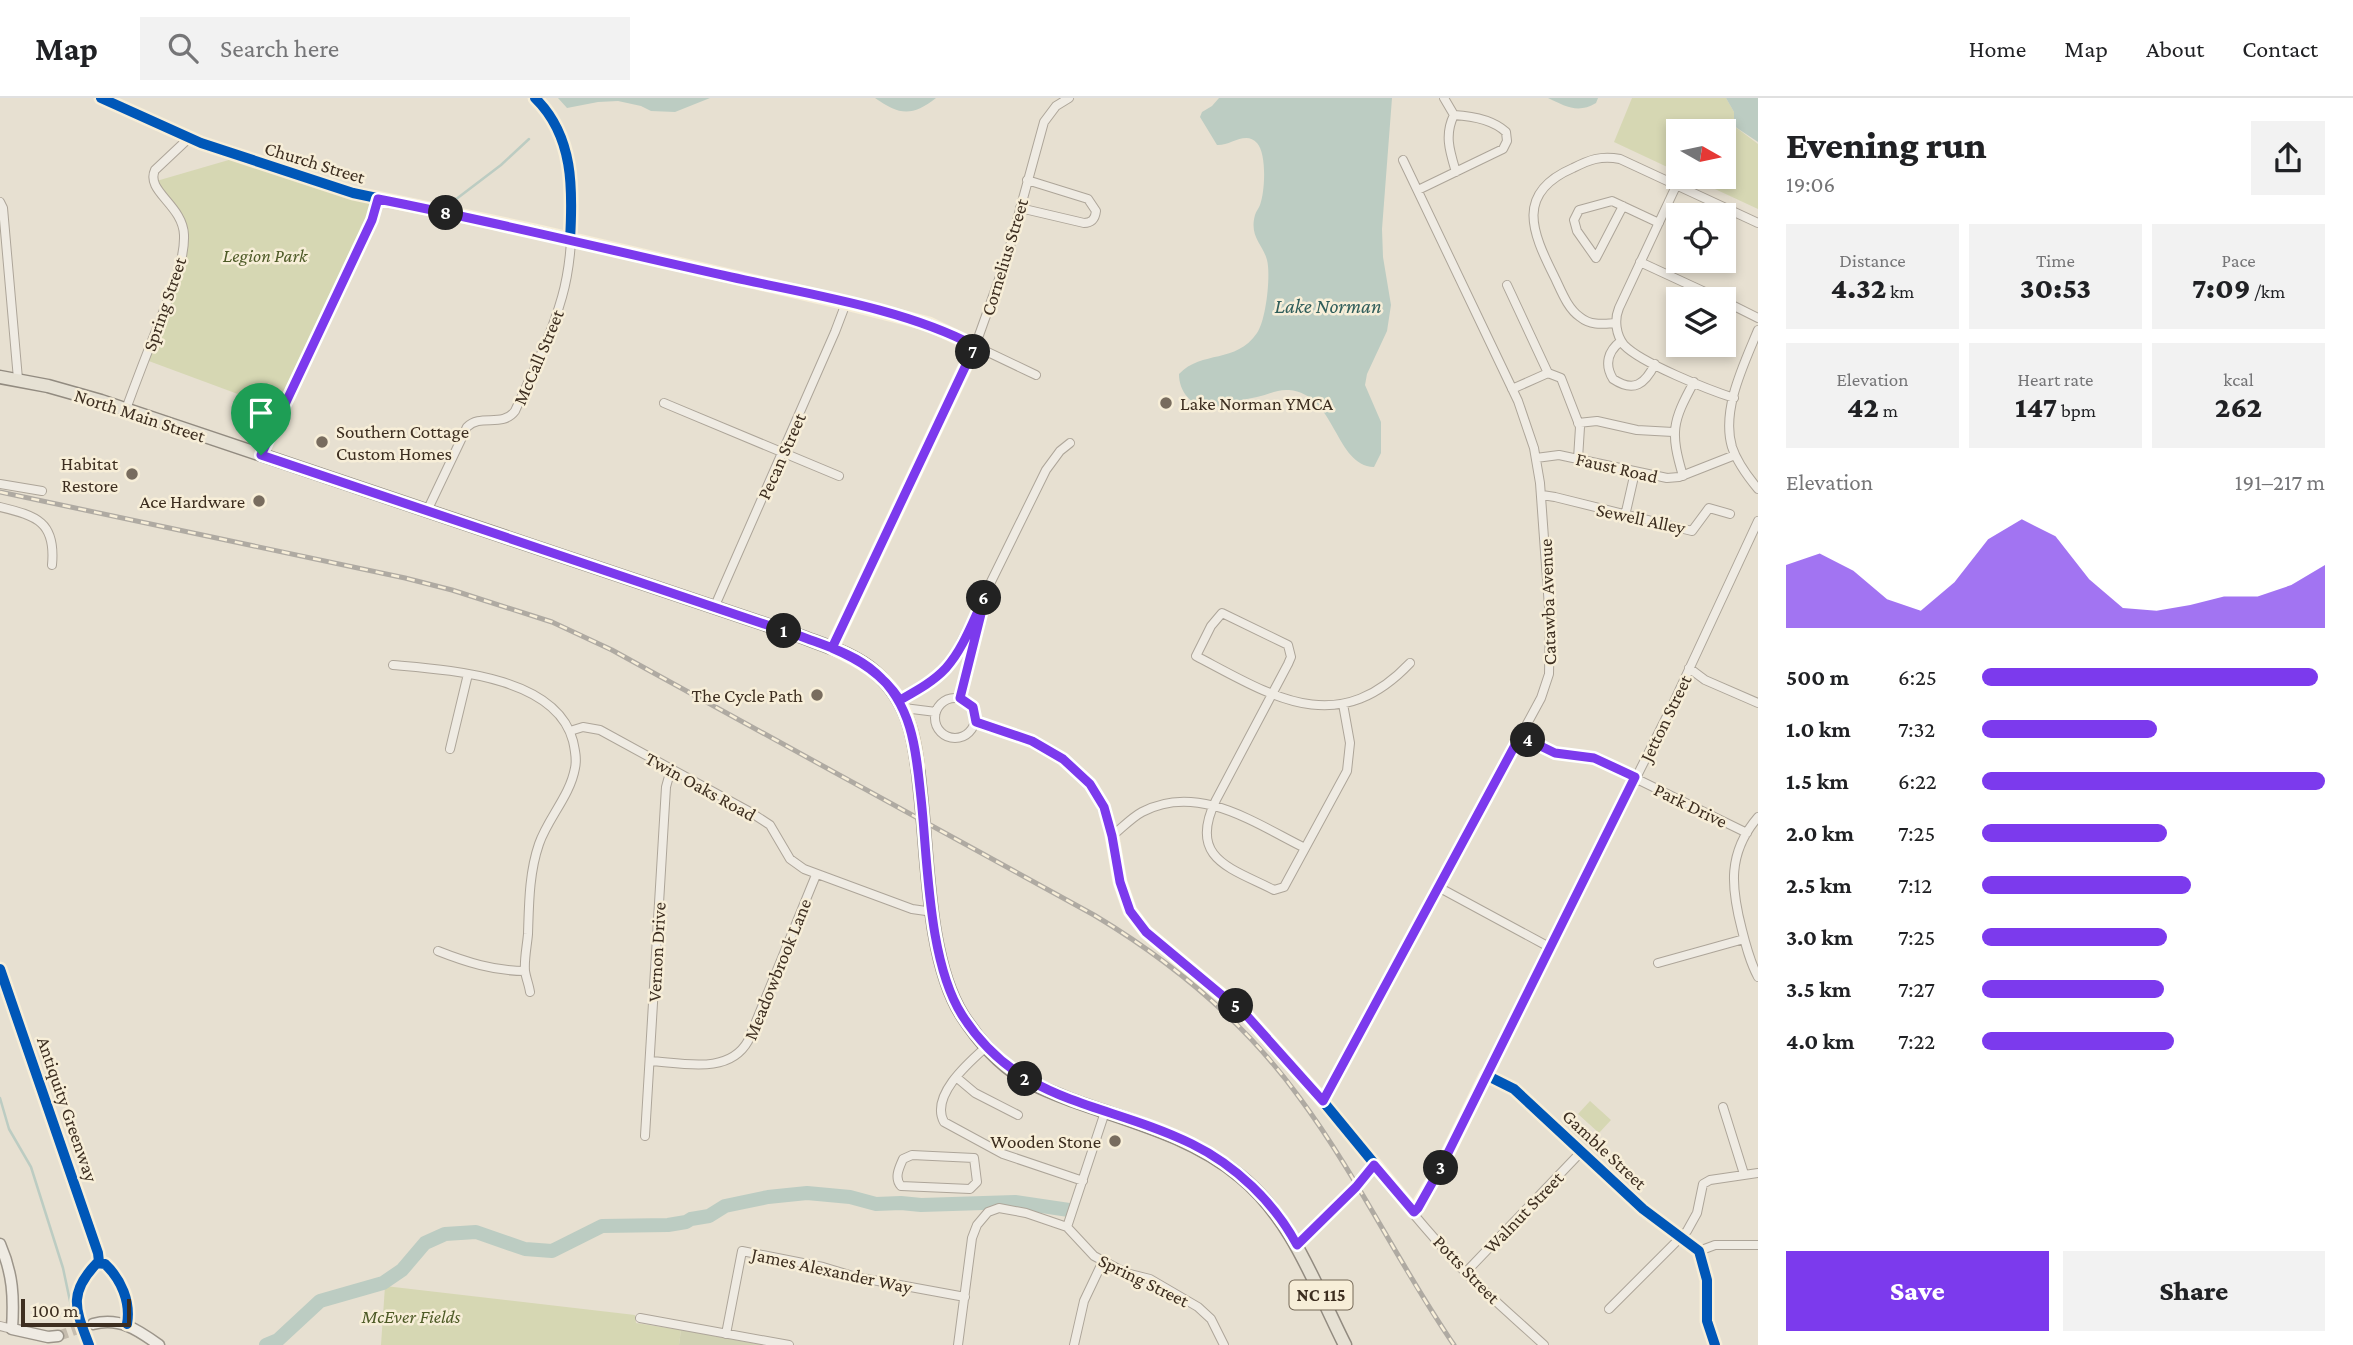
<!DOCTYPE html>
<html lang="en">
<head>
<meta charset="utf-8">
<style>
	:root { --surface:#fff; --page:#f2f2f2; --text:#202124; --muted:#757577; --line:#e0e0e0; --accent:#7c3aed }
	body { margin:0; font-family:"Crimson Pro",serif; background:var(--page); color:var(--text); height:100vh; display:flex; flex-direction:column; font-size:26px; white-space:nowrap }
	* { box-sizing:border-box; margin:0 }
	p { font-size:23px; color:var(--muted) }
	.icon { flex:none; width:38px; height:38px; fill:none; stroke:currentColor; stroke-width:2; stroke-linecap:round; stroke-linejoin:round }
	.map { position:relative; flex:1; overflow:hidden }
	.panel { display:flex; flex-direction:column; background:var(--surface); width:595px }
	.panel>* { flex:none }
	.needle { width:46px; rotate:99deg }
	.fabs { position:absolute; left:1666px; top:21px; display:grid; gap:14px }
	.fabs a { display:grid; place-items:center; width:70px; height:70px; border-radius:0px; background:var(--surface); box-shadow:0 4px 10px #0003; font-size:35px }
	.scale { position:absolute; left:21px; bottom:18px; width:110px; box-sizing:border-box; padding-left:7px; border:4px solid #3d2e20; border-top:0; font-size:19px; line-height:24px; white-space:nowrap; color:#3d2e20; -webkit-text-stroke:5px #f7eed8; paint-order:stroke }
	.pin { position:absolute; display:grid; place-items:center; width:60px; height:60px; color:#fff; margin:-72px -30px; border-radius:50% 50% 50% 0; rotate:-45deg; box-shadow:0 0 7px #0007 }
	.pin .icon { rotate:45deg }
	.km { position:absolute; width:35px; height:35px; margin:-18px; border-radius:50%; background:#222; color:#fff; font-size:19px; line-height:35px; text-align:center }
	.round { display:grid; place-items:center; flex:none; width:74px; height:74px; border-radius:0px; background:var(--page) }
	.headline { display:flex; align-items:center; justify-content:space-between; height:119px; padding:0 28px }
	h1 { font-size:38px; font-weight:800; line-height:52px }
	.metrics { display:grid; grid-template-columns:repeat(3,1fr); gap:10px; height:119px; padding:7px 28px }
	.metrics div { display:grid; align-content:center; border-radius:0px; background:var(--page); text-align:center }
	.metrics b { font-size:30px; font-weight:800 }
	.metrics small { font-size:19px; font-weight:400 }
	.metrics p { font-size:19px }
	.chart { height:196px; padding:14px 28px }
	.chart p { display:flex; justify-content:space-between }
	.chart svg { width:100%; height:126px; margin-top:7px; fill:var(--accent); opacity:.7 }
	.button { display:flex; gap:14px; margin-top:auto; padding:14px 28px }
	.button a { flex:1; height:80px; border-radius:0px; background:var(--accent); color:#fff; font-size:28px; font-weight:800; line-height:80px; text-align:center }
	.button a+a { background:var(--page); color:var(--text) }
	ul { padding:0 28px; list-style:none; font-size:23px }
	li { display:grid; grid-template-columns:112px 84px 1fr; align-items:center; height:52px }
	li i { height:18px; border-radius:9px; background:var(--accent) }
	header { display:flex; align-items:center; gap:42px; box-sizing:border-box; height:98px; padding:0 35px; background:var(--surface); border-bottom:2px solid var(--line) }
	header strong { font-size:33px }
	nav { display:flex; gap:38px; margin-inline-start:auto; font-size:24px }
	.search { width:490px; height:63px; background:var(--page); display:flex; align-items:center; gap:18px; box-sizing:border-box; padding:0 24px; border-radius:0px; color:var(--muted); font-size:26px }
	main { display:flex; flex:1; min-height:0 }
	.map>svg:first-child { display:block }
</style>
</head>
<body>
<header>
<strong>Map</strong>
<div class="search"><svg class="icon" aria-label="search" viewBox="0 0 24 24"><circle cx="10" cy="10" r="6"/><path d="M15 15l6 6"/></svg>Search here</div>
<nav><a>Home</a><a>Map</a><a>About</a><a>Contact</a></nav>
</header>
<main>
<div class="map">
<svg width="1758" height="1247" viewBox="0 0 1758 1247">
	<rect width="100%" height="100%" fill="#e7e0d1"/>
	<!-- green -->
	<path fill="#d6d7b3" d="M 1632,0 L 1726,0 L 1734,14 L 1734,28 L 1758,46 L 1758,111 L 1689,79 L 1724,79 L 1724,33 L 1678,33 L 1678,74 L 1614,44 Z
		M 239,59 L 378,102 L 281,312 L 146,262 L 176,180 L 184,130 L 153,84 Z
		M 1590,1003 L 1611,1022 L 1599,1035 L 1578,1016 Z
		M 385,1188 L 635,1217 L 636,1225 L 681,1232 L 679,1247 L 381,1247 Z"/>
	<!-- cemetery -->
	<path fill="#d1d1b3" d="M 681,1232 L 763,1247 L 679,1247 Z"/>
	<!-- water -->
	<path fill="#bcccc2" d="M 558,0 L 710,0 L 675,14 L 651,13 L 641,8 L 618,3 L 598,4 L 567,10 Z
		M 875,0 L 936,0 C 912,19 899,17 875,0 Z
		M 1219,0 L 1392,0 L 1382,131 L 1383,159 L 1391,207 L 1387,233 L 1367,276 L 1365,287 L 1381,324 L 1381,355 L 1374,369 C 1335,368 1336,296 1289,292 C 1277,291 1268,297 1257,299 C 1240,302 1225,306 1209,311 C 1191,307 1179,294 1179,276 C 1202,252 1236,266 1257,235 C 1266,223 1271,177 1267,162 C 1263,146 1249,139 1255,117 C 1256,113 1259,110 1260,107 C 1265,94 1267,56 1257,45 C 1246,32 1230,48 1217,47 L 1200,19 L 1202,14 L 1212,8 Z
		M 1548,0 L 1598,0 L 1596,5 C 1578,16 1565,8 1548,0 Z
		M 1726,0 L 1758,0 L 1758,44 L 1734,28 L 1734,14 Z"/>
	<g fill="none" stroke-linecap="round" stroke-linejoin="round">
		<!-- stream -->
		<path stroke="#bcccc2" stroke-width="2.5" d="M 451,105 L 501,67 L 529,41
			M 0,1000 L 9,1031 L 31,1069 L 63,1170 L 74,1222 L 84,1247"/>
		<!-- river -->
		<path stroke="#bcccc2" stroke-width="14" d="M 266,1247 L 278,1242 L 320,1203 L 383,1185 L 402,1172 L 425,1145 L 445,1136 L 476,1134 L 525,1151 L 552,1153 L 602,1128 L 668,1127 L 686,1124 L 691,1121 L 709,1118 L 725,1108 L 768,1099 L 807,1095 L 850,1099 L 876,1106 L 901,1105 L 921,1107 L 1015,1104 L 1069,1112"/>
		<!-- secondary-tunnel -->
		<path stroke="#c5bcae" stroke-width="10" stroke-dasharray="10 5" stroke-linecap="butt" d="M 58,1238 L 93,1226"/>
		<!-- street casing -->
		<g stroke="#ada599" stroke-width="10">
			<path id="street" d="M 101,0 L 201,45 L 353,95 L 535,133 L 929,226 L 1036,277
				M 1444,0 L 1454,17
				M 1677,86 L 1619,210 C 1614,222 1616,237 1624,247 C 1641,265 1709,292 1734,300
				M 1418,92 L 1503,51 L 1507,43 L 1506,34 C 1492,21 1472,18 1454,17 C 1444,37 1450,54 1456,74
				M 0,104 L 3,110 L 18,281
				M 1623,108 L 1596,160 L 1577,133 L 1574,122 L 1579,112 L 1612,103 L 1659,125
				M 1020,110 L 1084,125 C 1092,125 1095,121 1096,113 L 1088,101 L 1027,82
				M 1640,164 L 1720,201
				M 1507,187 L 1548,275
				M 1724,203 L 1758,220
				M 1616,225 C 1603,226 1591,228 1580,219 C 1567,210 1561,192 1554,178 C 1532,134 1515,95 1573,70 C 1589,62 1601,57 1620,61 L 1758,125
				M 1758,232 C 1744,266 1721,312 1732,349 C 1737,364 1748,379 1758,391
				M 1621,243 C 1608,253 1604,266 1613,281 C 1634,295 1645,286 1655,266
				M 1512,291 L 1548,275 L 1561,280 L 1580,329 L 1578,361
				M 664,305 L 839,378
				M 126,311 C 137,281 149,250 161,220 C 170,195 185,164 184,137 C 183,107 145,93 155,72 L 189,40
				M 1578,325 L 1597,323 L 1637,332 L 1673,334
				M 261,357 L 372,122 L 378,101
				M 1536,360 L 1559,357 L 1667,380 L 1679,379 L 1735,357
				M 1683,378 C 1670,334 1672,324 1694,284
				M 0,386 L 42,393
				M 1542,397 L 1555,399 L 1692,433 L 1709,410 L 1730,416
				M 0,409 C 37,418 56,424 52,467
				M 427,413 L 467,329 C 481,315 502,330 515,313 C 532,276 551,238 562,199 C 573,161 576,93 567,55 C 563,34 551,15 535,0
				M 1625,418 L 1635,374
				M 714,510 L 835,234 L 846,205
				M 832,550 L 973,254 L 1007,159 L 1044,24 L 1056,8 L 1069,0
				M 393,567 C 449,572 556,578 573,643 C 575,652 577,661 575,670 C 570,698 548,720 539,746 C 529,775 529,806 528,836 C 527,848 524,861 525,873 C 526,880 529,887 530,894
				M 1689,570 L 1705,582 L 1758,605
				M935 620a20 20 0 1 1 40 0a20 20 0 1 1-40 0Z
				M 960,600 L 982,513
				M 900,602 L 933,582 L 953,561 L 1046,372 L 1060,353 L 1070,345
				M 1343,606 L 1350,645 L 1347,673 L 1284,789 L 1274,792 C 1231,770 1187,761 1216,702 L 1288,566 L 1291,559 L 1288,547 L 1222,515 L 1211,528 L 1196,558 C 1272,598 1337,642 1410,565
				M 904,610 L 936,614
				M 976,624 C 1054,650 1100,666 1115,755 C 1120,784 1125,810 1145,833 C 1153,841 1165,848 1174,856 C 1200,877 1227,897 1250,921 C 1326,1002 1390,1095 1466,1175 C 1491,1200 1518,1223 1544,1247
				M 570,633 L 583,629 L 600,632 L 750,714 L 770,727 L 790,761 L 804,771 L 912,811 L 933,814
				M 1520,638 L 1560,657 L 1594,660 L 1747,735
				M 450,651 L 468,576
				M 1758,719 C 1727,755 1731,790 1742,832 C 1746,848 1750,864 1758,879
				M 1112,738 C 1122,730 1131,720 1142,714 C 1198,684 1256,726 1305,750
				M 1440,790 L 1551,850
				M 438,853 C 466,864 494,873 525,873
				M 1658,865 L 1744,841
				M 986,949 C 968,965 930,998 944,1024 L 1003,1056 L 1083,1083
				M 650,963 C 683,965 729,977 748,943 L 816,777
				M 1486,977 L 1514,991 L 1643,1111 L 1699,1153
				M 956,979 L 975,995 L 1018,1017
				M 1323,1003 L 1541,600 L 1549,576 L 1550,523 L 1540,385 L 1534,350 L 1518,303 L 1403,62
				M 1723,1009 L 1744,1076
				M 645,1038 L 666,689 L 671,671
				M 912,1057 L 974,1060 L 977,1084 L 970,1091 L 901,1088 C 894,1080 899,1070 903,1061 Z
				M 1414,1114 L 1441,1069 L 1672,608 L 1758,423
				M 1067,1129 L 1105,1014
				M 1297,1147 L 1356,1089 L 1374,1067
				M 1699,1153 C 1714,1183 1700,1217 1715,1247
				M 1699,1153 L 1715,1147 L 1758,1147
				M 1466,1174 L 1581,1054
				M 1609,1211 L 1687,1133 L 1697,1115 L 1703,1086 L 1710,1082 L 1758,1075
				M 640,1220 L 789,1247
				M 0,1228 L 12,1231
				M 726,1236 L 742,1153 L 823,1169 L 856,1179 L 965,1199
				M 958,1247 L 972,1140 L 977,1127 L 988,1114 L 999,1110 L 1026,1115 L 1067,1129 L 1094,1158 L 1126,1175 L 1150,1181 L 1198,1209 L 1211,1221 L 1224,1247
				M 1074,1247 L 1084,1203 L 1103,1163"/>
		</g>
		<!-- secondary casing -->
		<g stroke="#9c958a" stroke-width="13">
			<path id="secondary" d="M 0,1146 C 13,1176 14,1199 12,1231 L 48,1239 L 58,1238
				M 93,1226 C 120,1219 138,1232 159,1247"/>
		</g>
		<!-- primary casing -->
		<g stroke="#928b80" stroke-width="15">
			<path id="primary" d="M 0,279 L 48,288 L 101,303 L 800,538 C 826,548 855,556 876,575 C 914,608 916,653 921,700 C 928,764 928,863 962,917 C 978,942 998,965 1024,981 C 1041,991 1059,997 1077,1004 C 1133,1024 1193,1039 1240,1078 C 1293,1121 1315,1188 1345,1247"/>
		</g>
		<!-- street -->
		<use href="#street" stroke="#efebe3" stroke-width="8"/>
		<!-- secondary -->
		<use href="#secondary" stroke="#efebe3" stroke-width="10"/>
		<!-- primary -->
		<use href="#primary" stroke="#e6e1d4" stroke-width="12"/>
		<!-- rail casing -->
		<g stroke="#afaaa2" stroke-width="5">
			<path id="rail" d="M 0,394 L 405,480 L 452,492 L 552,524 L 612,552 L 1094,817 C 1174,865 1244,923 1299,999 C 1357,1077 1399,1167 1454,1247"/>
		</g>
		<!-- rail -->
		<use href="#rail" stroke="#f7eed8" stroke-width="2.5" stroke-dasharray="8" stroke-linecap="butt"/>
		<!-- cycleway casing -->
		<g stroke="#f7eed8" stroke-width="15">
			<path id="cycleway" d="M 101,0 L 201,45 L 353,95 L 535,133 L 846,205 L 929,226 L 975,248 L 832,550 C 894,577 909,604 918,670
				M 535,0 C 574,38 573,91 570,142
				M 1112,738 L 1120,784 L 1130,813 L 1146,834 L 1248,919 L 1317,996 L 1414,1114 L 1441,1069 L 1486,977 L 1514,991 L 1643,1111 L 1699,1153 L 1707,1182 L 1707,1223 L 1715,1247
				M 0,871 L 98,1155 L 99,1164
				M 89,1247 C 76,1212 67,1196 97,1165 L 105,1166 C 121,1181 131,1204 127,1226"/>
		</g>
		<!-- cycleway -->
		<use href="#cycleway" stroke="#0057b8" stroke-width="10"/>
	</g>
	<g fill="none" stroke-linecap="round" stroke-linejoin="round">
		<!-- route casing -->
		<g stroke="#fff" stroke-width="14">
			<path id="route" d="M 261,357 L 800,538 C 826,548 855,556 876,575 C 913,608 916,653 921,700 C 928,764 928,863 962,917 C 1020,1008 1105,1003 1192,1046 C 1235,1067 1274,1104 1297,1147 L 1356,1089 L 1374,1067 L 1414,1114 L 1418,1110 L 1441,1069 L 1635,679 L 1594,660 L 1555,655 L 1520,638 L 1323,1003 L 1248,919 L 1146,834 L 1130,813 L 1120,784 L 1112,738 L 1104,709 L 1090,686 L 1063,661 L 1032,643 L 976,624 L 973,609 L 960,600 L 986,496 C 974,520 964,550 946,570 C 933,584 916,593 900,602 C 882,576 860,562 832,550 L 975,248 C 906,211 808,196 731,179 C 613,153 496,124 378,101 L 372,122 L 261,357"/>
		</g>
		<!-- route -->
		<use href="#route" stroke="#7c3aed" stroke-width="9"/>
	</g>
	<!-- markers -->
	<g fill="#786c5e" stroke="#f7eed8" stroke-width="2.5">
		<circle cx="1166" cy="305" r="7"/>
		<circle cx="322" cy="344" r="7"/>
		<circle cx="132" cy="376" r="7"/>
		<circle cx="259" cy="403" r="7"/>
		<circle cx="817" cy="597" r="7"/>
		<circle cx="1115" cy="1043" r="7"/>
	</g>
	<g text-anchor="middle" stroke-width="5" stroke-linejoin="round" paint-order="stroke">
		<!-- shield labels -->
		<rect fill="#f7eed8" stroke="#756857" stroke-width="2" x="1289.5" y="1182.5" width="63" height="29" rx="5"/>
		<g font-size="18" font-weight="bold" fill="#3d2e20">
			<text x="1321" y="1203">NC 115</text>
		</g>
		<!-- street labels -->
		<g font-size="19" fill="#3d2e20" stroke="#f7eed8">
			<text transform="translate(315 64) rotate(17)" y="7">Church Street</text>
			<text transform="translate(1004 159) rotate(-73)" y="7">Cornelius Street</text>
			<text transform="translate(164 206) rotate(-71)" y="7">Spring Street</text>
			<text transform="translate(538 259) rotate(-67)" y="7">McCall Street</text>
			<text transform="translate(140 317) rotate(18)" y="7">North Main Street</text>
			<text transform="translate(781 358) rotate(-66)" y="7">Pecan Street</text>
			<text transform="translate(1617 369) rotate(13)" y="7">Faust Road</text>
			<text transform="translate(1641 420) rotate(12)" y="7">Sewell Alley</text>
			<text transform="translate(1547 504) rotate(-92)" y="7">Catawba Avenue</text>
			<text transform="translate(1665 620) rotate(-64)" y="7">Jetton Street</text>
			<text transform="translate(701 688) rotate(29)" y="7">Twin Oaks Road</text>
			<text transform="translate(1691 707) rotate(26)" y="7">Park Drive</text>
			<text transform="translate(656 854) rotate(-87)" y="7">Vernon Drive</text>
			<text transform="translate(777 871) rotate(-68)" y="7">Meadowbrook Lane</text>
			<text transform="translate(68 1011) rotate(71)" y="7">Antiquity Greenway</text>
			<text transform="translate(1605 1051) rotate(43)" y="7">Gamble Street</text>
			<text transform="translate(1523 1114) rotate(-46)" y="7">Walnut Street</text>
			<text transform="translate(1467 1171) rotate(46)" y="7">Potts Street</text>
			<text transform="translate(832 1172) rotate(12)" y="7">James Alexander Way</text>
			<text transform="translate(1144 1182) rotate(26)" y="7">Spring Street</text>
		</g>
		<!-- park labels -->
		<g font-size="19" font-style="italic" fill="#4d5a26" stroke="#f7eed8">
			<text x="265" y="164">Legion Park</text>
			<text x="411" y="1225">McEver Fields</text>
		</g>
		<!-- poi labels -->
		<g font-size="19" fill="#3d2e20" stroke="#f7eed8" text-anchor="end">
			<text x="1180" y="312" text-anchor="start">Lake Norman YMCA</text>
			<text x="336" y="340" text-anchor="start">Southern Cottage<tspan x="336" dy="22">Custom Homes</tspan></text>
			<text x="118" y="372">Habitat<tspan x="118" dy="22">Restore</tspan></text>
			<text x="245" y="410">Ace Hardware</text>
			<text x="803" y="604">The Cycle Path</text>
			<text x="1101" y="1050">Wooden Stone</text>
		</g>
		<!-- water labels -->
		<g font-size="21" font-style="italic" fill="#2f5d5a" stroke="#f7eed8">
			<text x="1328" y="215">Lake Norman</text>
		</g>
	</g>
</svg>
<div class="fabs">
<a><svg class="needle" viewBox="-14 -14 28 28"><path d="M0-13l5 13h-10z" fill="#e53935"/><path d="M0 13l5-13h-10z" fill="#757577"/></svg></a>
<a><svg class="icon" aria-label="locate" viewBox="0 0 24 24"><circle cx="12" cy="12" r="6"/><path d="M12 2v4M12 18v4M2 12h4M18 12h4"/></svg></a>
<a><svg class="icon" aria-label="layers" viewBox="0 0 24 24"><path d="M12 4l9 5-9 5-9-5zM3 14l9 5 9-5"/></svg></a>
</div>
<div class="scale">100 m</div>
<div class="pin" style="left:261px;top:357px;background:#1e9e55"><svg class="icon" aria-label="arrive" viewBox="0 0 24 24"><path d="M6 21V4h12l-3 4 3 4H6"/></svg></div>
<b class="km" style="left:784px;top:533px">1</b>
<b class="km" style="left:1025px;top:981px">2</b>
<b class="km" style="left:1441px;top:1070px">3</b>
<b class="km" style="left:1528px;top:642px">4</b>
<b class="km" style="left:1236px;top:908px">5</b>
<b class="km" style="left:984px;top:500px">6</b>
<b class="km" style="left:973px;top:254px">7</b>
<b class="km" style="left:446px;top:115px">8</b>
</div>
<section class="panel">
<div class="headline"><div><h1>Evening run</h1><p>19:06</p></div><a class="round"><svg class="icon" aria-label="share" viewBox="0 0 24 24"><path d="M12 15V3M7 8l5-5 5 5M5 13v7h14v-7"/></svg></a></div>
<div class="metrics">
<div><p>Distance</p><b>4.32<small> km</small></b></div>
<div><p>Time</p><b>30:53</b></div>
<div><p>Pace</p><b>7:09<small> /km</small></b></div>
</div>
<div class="metrics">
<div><p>Elevation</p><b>42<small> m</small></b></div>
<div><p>Heart rate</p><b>147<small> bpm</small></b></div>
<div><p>kcal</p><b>262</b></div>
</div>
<div class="chart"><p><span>Elevation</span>191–217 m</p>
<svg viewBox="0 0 160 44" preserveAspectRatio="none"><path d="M0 44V22L10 18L20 24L30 34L40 38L50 28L60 13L70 6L80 12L90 27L100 37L110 38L120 36L130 33L140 33L150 29L160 22V44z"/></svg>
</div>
<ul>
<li><b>500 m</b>6:25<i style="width:98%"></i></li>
<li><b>1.0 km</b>7:32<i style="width:51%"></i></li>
<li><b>1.5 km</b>6:22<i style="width:100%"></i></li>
<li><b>2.0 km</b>7:25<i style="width:54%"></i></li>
<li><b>2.5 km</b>7:12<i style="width:61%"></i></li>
<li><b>3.0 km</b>7:25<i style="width:54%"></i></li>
<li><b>3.5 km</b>7:27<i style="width:53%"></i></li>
<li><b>4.0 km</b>7:22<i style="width:56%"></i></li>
</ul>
<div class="button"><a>Save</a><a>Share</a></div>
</section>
</main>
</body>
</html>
